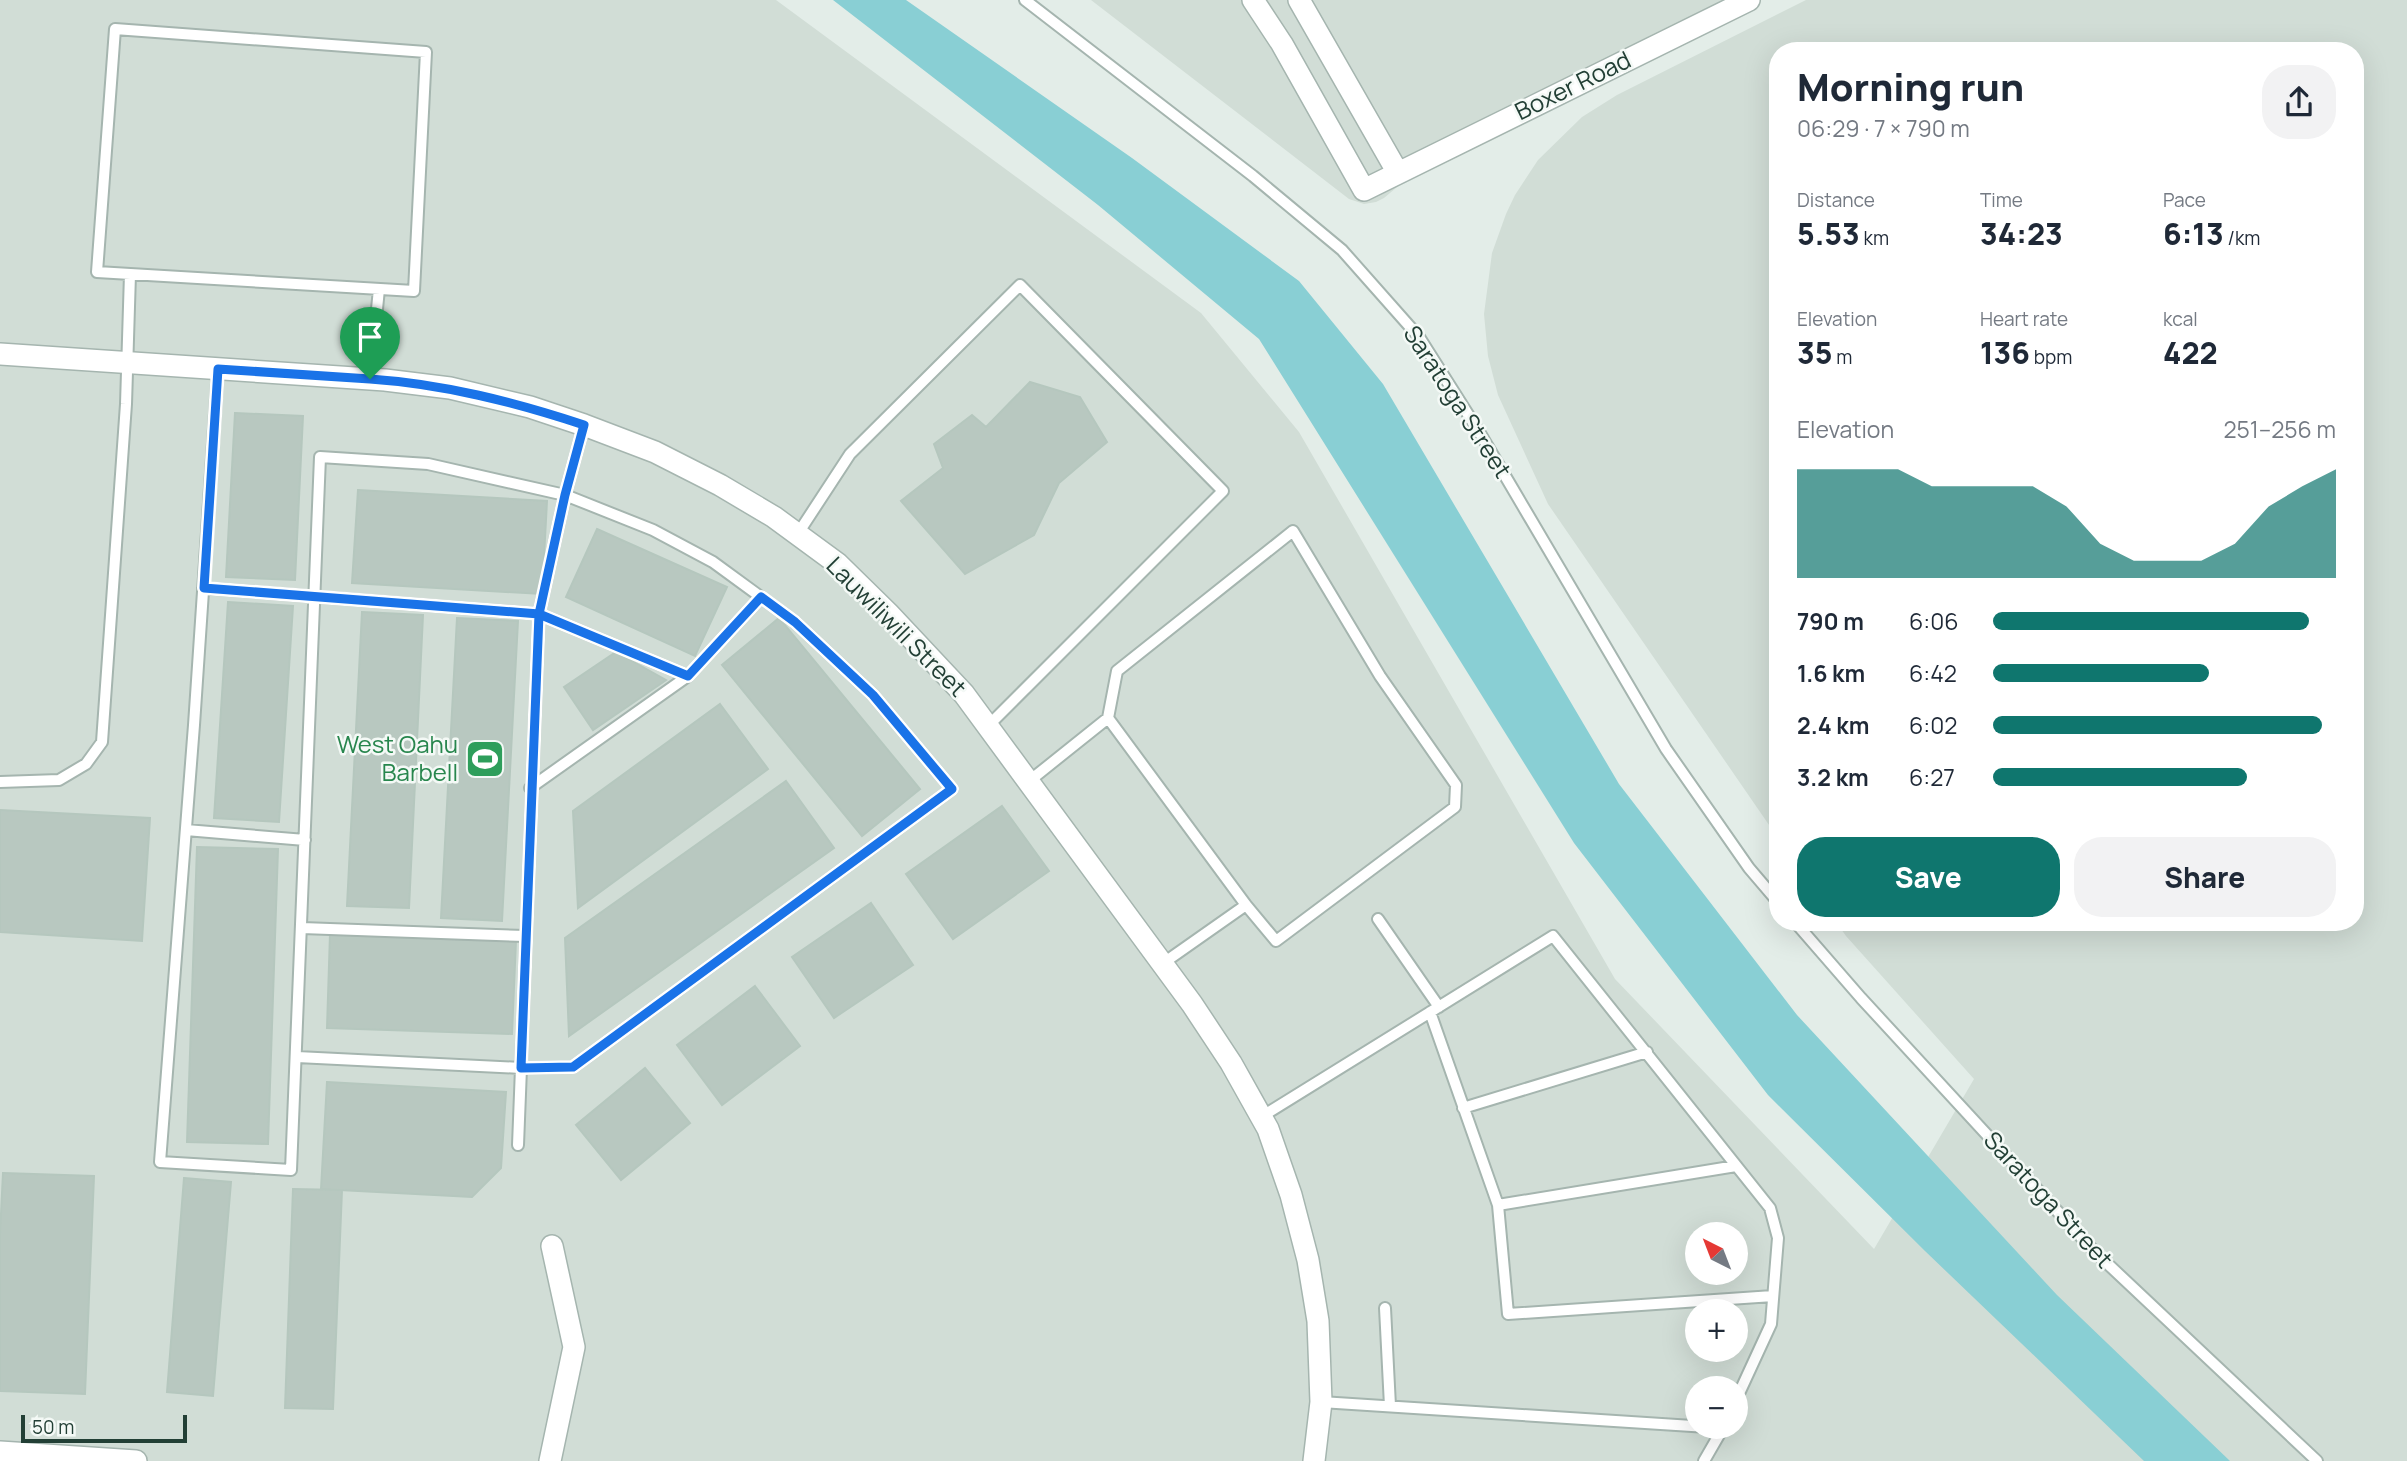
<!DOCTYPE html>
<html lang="en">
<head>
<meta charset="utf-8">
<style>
	:root { --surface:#fff; --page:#f2f2f3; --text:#1f2937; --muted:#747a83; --accent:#0f766e }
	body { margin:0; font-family:Manrope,sans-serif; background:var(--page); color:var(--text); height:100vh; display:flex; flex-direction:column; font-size:26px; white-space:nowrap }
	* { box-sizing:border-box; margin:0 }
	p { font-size:23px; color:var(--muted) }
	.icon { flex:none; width:38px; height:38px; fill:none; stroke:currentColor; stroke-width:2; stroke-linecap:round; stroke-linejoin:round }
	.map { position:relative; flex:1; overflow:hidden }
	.panel { position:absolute; left:1769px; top:42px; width:595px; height:889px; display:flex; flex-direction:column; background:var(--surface); border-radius:28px; box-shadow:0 7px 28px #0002 }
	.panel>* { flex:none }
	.needle { width:46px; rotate:318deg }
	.tools { position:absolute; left:1685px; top:1222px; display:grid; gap:14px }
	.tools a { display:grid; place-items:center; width:63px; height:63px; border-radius:50%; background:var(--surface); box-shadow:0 7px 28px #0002; font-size:35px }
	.scale { position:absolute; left:21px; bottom:18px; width:166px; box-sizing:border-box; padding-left:7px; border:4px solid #223f35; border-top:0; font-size:19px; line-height:24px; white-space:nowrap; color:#223f35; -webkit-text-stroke:5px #f4f9f6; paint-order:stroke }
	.pin { position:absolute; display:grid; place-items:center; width:60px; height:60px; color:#fff; margin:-72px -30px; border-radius:50% 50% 50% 0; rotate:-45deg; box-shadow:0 0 7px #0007 }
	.pin .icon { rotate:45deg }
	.round { display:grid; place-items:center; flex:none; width:74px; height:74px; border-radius:28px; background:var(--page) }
	.summary { display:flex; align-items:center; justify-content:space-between; height:119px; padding:0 28px }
	h1 { font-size:38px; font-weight:800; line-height:52px }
	.figures { display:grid; grid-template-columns:repeat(3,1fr); gap:10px; height:119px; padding:7px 28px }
	.figures div { display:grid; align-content:center }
	.figures b { font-size:30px; font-weight:800 }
	.figures small { font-size:19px; font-weight:400 }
	.figures p { font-size:19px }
	.chart { height:196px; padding:14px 28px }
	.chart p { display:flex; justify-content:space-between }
	.chart svg { width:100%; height:126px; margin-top:7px; fill:var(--accent); opacity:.7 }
	.primary-button { display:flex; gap:14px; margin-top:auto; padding:14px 28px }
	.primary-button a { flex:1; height:80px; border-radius:28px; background:var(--accent); color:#fff; font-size:28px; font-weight:800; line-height:80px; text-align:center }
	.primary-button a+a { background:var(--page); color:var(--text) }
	ul { padding:0 28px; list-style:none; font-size:23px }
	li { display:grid; grid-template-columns:112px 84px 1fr; align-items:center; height:52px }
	li i { height:18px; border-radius:9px; background:var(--accent) }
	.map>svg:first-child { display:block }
</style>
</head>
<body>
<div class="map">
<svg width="2407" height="1461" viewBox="0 0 2407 1461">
	<rect width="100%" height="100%" fill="#e3ede8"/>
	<!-- built -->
	<path fill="#d1ddd6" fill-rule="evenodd" d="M 0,0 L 776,0 L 1201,313 L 1299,432 L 1615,979 L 1874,1249 L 1974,1079 L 1846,936 L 1836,922 L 2356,922 L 2356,51 L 1778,51 L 1778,838 L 1548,504 L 1498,395 L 1488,356 L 1484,314 L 1492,253 L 1506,214 L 1515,195 L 1538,160 L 1582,117 L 1617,95 L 1806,0 L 2407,0 L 2407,1461 L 0,1461 ZM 1698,1234 L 1736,1234 L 1736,1272 L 1698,1272 ZM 1698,1311 L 1736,1311 L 1736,1349 L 1698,1349 ZM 1698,1388 L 1736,1388 L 1736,1426 L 1698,1426 Z
		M 1091,0 L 1741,0 L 1409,177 L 1384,198 L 1376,202 L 1364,204 L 1349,199 Z"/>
	<!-- water -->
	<path fill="#89cfd4" d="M 833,0 L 906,0 L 1132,158 L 1299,281 L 1383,384 L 1619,784 L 1797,1015 L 2057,1295 L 2230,1461 L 2144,1461 L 1925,1251 L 1768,1095 L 1574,843 L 1259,339 L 1098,205 Z"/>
	<!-- building -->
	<path fill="#b8c8c0" stroke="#b5c7be" stroke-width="2" d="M 1030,382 L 1080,397 L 1107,442 L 1059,483 L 1034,535 L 965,574 L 901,501 L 943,468 L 934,444 L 972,415 L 986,427 Z
		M 235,413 L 303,416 L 295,580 L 226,577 Z
		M 358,490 L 547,501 L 542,594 L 352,583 Z
		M 597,529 L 727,587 L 695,656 L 566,597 Z
		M 228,602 L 293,606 L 279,822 L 214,818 Z
		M 362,612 L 423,615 L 409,908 L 347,906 Z
		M 457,618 L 518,621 L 502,921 L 441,918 Z
		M 779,618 L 920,789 L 862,836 L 722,665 Z
		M 616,652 L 666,680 L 593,730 L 564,687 Z
		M 720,704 L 768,769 L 578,908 L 573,811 Z
		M 786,781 L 834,848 L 569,1036 L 565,938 Z
		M 1002,806 L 1049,871 L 953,939 L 906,874 Z
		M 0,810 L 150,818 L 142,941 L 0,932 Z
		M 197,847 L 278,849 L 268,1144 L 187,1142 Z
		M 871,903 L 913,965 L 834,1018 L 792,957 Z
		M 330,934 L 516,940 L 512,1034 L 327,1028 Z
		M 755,986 L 800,1046 L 722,1105 L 677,1045 Z
		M 645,1068 L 690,1123 L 621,1180 L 576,1125 Z
		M 327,1082 L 506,1092 L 501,1168 L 472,1197 L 321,1189 Z
		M 3,1173 L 94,1176 L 85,1394 L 0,1391 L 0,1234 Z
		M 184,1178 L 231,1182 L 213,1396 L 167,1392 Z
		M 293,1189 L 342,1190 L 333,1409 L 285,1408 Z"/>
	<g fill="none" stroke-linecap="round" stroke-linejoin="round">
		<!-- service casing -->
		<g stroke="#a5b5af" stroke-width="14">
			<path id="service" d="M 1025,0 L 1253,176 L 1342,250 L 1419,337 L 1481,435 L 1666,749 L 1749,868 L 1778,902
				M 115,29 L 426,52 L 414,291 L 97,272 Z
				M 218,369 L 194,725 L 160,1162 L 291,1170 L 320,457 L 428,464 L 565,495 L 584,425
				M 370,379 L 379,289
				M 797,535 L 850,454 L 1020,285 L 1223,491 L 988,726
				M 203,588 L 539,614 L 688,676 L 530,788
				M 688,676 L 761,597
				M 0,782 L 59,780 L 86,764 L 102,742 L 126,404 L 130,274
				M 1028,782 L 1108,718 L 1246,905 L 1276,941 L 1455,807 L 1456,785 L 1380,676 L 1293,531 L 1117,671 L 1108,718
				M 186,830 L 305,840
				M 1378,919 L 1439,1007
				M 1795,922 L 1861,998 L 2094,1251 L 2317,1461
				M 302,928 L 525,936
				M 1162,964 L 1246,905
				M 1430,1012 L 1498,1205 L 1736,1166
				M 297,1057 L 521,1068 L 539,614 L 565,495 L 653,530 L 713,562 L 795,622 L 873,695 L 952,789 L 573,1067 L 521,1068 L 518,1145
				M 1463,1108 L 1647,1052
				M 1261,1117 L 1553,936 L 1770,1208 L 1778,1238 L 1771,1324 L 1736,1400
				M 1498,1205 L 1508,1314 L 1773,1296
				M 1385,1308 L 1390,1406
				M 1321,1402 L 1723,1428 L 1704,1461"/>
		</g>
		<!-- minor casing -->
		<g stroke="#a5b5af" stroke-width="24">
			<path id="minor" d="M 1253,0 L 1282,44 L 1364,190 L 1749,0
				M 1299,0 L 1398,173
				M 0,354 L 385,380 L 450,388 L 530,407 L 584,425 L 655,452 L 720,485 L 774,517 L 838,564 L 888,613 L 964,694 L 1192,1004 L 1231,1063 L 1268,1129 L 1291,1195 L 1308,1260 L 1318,1321 L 1321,1402 L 1314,1461
				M 0,1452 L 136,1461
				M 550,1461 L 574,1347 L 552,1246"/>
		</g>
		<!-- service -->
		<use href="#service" stroke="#fff" stroke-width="10"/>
		<!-- minor -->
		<use href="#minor" stroke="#fff" stroke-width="21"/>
	</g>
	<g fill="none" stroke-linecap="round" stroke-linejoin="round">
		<!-- route casing -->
		<g stroke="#fff" stroke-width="14">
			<path id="route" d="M 370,379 L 218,369 L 204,588 L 539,614 L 688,676 L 761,597 L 795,622 L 873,695 L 952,789 L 573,1067 L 521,1068 L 539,614 L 565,495 L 584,425 C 514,402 444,384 370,379"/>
		</g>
		<!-- route -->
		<use href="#route" stroke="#1a73e8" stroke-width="9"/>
	</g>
	<!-- icons -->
	<defs>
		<g id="stadium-square" transform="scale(2.0125)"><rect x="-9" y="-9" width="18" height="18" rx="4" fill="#2e9e5b" stroke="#f4f9f6"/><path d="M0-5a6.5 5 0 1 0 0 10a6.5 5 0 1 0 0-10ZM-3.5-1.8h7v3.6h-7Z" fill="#fff"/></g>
	</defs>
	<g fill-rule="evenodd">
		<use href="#stadium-square" x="485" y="759"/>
	</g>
	<g text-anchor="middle" stroke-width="5" stroke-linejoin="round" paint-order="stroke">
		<!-- street labels -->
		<g font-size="24" fill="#223f35" stroke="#f4f9f6">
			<text transform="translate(1573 86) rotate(-26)" y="8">Boxer Road</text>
			<text transform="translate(1457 402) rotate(57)" y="8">Saratoga Street</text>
			<text transform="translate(896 627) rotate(45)" y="8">Lauwiliwili Street</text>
			<text transform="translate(2048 1200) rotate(47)" y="8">Saratoga Street</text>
		</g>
		<!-- leisure labels -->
		<g font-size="24" fill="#27864d" stroke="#f4f9f6" text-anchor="end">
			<text x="458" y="753">West Oahu<tspan x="458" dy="28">Barbell</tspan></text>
		</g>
	</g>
</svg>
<div class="tools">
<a><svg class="needle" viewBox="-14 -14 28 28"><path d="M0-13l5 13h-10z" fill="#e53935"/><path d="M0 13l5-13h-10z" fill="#747a83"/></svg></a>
<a>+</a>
<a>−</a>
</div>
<div class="scale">50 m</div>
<div class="pin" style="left:370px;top:379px;background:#1e9e55"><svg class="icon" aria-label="arrive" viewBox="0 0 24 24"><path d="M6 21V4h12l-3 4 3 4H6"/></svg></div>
<section class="panel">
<div class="summary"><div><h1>Morning run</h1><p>06:29 · 7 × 790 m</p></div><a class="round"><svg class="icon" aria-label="share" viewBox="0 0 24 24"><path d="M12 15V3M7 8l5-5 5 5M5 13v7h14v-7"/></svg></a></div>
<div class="figures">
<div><p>Distance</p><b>5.53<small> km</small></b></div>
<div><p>Time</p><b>34:23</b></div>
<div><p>Pace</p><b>6:13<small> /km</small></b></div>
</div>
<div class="figures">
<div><p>Elevation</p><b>35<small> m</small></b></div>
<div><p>Heart rate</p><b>136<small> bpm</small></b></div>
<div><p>kcal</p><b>422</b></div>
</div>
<div class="chart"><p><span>Elevation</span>251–256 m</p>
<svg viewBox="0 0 160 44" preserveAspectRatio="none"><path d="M0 44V6L10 6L20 6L30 6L40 12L50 12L60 12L70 12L80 19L90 32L100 38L110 38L120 38L130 32L140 19L150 12L160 6V44z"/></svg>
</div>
<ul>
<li><b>790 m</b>6:06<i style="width:92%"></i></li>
<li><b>1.6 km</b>6:42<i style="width:63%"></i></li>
<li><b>2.4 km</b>6:02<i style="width:96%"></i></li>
<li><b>3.2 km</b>6:27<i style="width:74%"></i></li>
</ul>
<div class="primary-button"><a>Save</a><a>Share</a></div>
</section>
</div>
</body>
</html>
